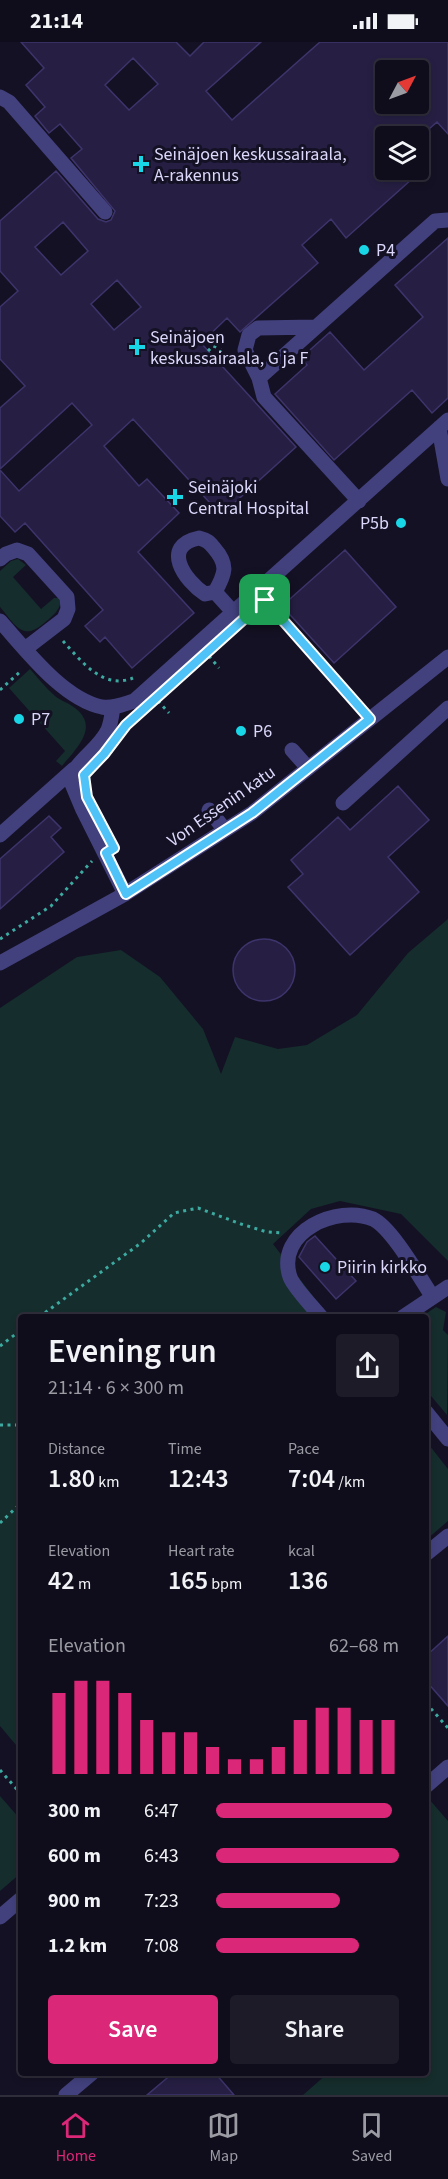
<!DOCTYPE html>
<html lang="en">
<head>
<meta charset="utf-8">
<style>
	:root { --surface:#0f0d1b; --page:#1d1b28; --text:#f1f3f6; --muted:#9b9ca3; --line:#2f2d3a; --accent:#db2777 }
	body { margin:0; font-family:"Source Sans 3",sans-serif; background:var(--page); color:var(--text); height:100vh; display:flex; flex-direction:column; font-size:22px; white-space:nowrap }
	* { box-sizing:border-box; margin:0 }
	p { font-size:20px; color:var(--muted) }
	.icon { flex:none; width:33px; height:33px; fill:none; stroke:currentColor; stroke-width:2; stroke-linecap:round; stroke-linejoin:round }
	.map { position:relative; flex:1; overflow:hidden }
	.sheet { position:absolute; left:18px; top:1272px; width:411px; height:762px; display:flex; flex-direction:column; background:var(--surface); border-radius:6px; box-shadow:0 3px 9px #0003,0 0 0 2px var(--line) }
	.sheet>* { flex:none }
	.needle { width:39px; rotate:49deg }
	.controls { position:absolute; left:375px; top:18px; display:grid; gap:12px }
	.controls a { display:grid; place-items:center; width:54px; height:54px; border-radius:6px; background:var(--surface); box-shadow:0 3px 9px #0003,0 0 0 2px var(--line); font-size:30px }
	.pin { position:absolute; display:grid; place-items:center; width:51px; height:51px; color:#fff; margin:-26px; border-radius:12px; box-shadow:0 3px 9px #0006 }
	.round { display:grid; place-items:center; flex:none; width:63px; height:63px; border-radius:6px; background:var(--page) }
	.summary { display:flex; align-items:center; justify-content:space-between; height:102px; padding:0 30px }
	h1 { font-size:33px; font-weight:600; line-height:45px }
	.metrics { display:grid; grid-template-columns:repeat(3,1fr); gap:9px; height:102px; padding:6px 30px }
	.metrics div { display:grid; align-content:center }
	.metrics b { font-size:26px; font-weight:600 }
	.metrics small { font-size:16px; font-weight:400 }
	.metrics p { font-size:16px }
	.chart { height:168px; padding:12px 30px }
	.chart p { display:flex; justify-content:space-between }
	.chart svg { width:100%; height:108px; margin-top:6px; stroke:var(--accent); stroke-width:6 }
	.cta { display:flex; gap:12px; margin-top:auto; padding:12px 30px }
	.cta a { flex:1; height:69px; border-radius:6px; background:var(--accent); color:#fff; font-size:24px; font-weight:600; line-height:69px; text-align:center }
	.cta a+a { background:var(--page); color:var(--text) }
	ul { padding:0 30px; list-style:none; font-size:20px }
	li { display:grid; grid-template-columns:96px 72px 1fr; align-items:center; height:45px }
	li i { height:15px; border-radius:8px; background:var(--accent) }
	.status { display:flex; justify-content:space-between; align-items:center; height:42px; padding:0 30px; background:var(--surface); direction:ltr }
	.status svg { height:16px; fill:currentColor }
	.tabs { display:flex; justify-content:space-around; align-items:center; height:84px; border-top:2px solid var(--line); background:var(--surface); font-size:16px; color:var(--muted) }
	.tabs a { display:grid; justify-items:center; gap:3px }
	.tabs .current { color:var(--accent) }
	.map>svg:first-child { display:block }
</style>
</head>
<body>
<div class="status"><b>21:14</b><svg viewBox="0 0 49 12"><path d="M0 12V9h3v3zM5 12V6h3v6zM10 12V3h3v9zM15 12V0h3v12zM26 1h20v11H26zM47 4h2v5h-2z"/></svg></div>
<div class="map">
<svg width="448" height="2053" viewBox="0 0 448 2053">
	<rect width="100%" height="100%" fill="#141124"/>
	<!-- green -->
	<path fill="#152d2c" d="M 18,517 L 26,523 L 13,535 L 41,567 L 54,556 L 59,556 L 61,560 C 58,571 51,575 43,582 C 22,600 14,581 0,565 L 0,529 L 11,519 Z
		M 30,627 C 38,636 46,646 55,654 C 61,659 69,661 75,666 C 100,685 76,707 62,724 L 56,719 L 65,709 L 9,646 Z
		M 448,877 L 448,1219 L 401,1172 L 340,1159 L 311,1167 L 273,1202 L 329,1275 L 21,1275 L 21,1709 L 0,1684 L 0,966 L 77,915 L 121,908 L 160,935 L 203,987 L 221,1032 L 235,995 L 278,1007 L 307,1003 L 357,973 L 408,911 Z
		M 436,1265 L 446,1270 L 443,1288 L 448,1293 L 447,1373 L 426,1348 L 426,1275 L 421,1275 Z
		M 426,1399 L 448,1427 L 448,1479 L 426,1498 Z
		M 0,1754 L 21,1778 L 21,1831 L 0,1849 Z
		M 429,1757 L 448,1779 L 448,2053 L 303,2053 L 328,2031 L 426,2031 L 426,1760 Z"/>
	<!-- building -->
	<path fill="#261f43" stroke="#3e346c" stroke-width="1.5" fill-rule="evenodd" d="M 21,0 L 176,0 L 190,14 L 204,0 L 261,0 L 206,49 L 232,78 L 320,0 L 448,0 L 448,92 L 437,80 L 421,94 L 386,94 L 386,128 L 422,128 L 346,196 L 331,177 L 302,203 L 318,221 L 240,290 L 227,276 L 201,301 L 296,405 L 221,473 L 133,377 L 104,404 L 139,444 L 147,437 L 179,471 L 138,510 L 194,571 L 132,626 L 105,595 L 100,600 L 85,584 L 103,568 L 25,481 L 15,490 L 0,474 L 0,428 L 19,449 L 92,383 L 72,361 L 0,427 L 0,366 L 25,344 L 0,317 L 0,265 L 18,249 L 0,229 L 0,179 L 56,129 L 98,177 L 106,180 L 111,178 L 115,169 L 71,116 L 82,107 L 60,82 L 49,91 L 35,74 L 45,65 L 26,43 L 44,26 ZM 133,16 L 158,42 L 129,68 L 105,43 ZM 386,28 L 418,28 L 418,62 L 386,62 ZM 63,180 L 88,209 L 61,233 L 35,205 ZM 117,238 L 141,265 L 114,288 L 91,262 Z
		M 448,196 L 448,356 L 432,371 L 412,348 L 334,418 L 275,352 L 307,323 L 301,316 L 330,290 L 364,328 L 423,275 L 395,243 Z
		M 345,508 L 396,565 L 334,621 L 282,564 Z
		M 398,744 L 429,778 L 388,815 L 419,850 L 350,913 L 288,845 L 303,832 L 291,818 L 338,775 L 350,788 Z
		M 49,774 L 61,786 L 51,795 L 64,810 L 0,867 L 0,817 Z
		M233 928a31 31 0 1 1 62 0a31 31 0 1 1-62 0Z
		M 315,1194 L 356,1239 L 336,1257 L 299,1215 L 307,1200 Z
		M 448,1594 L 448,1664 L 426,1639 L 426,1614 Z
		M 173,2031 L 215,2031 L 234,2053 L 147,2053 Z"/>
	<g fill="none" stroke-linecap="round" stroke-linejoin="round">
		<!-- path -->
		<path stroke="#3daaa1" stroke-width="3" stroke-dasharray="3 4.5" stroke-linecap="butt" d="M 208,309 L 213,304 L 219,306 L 230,318
			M 268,562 L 359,664
			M 63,599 C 82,620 103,648 133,636
			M 209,614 L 219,626
			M 0,648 L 21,629
			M 158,659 L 169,671
			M 0,897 L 51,864 L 92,819
			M 39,1275 L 141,1201 L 174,1171 L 198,1166 L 241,1182 L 267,1190 L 282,1191
			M 0,1304 L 21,1288
			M 0,1383 L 21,1383
			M 0,1481 L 21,1461
			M 426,1661 L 448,1686
			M 0,1728 L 21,1752"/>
		<!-- minor -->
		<path stroke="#42417e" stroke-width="15" d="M 0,55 L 9,60 L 105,170
			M 259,336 L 245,308 L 249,293 L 258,286 L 315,285
			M 439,386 L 448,437
			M 359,459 L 264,355 L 259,336 L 435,179 L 448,178
			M 199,496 C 207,498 209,500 214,506 C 229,523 225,532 215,550 L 205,552 C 185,539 160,504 199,496 Z
			M 0,517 L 6,512 L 17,508 L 28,512 L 67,555 L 68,567 L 64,577 L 25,607
			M 215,550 L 234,571
			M 0,579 C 26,608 63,657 102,665 C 113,667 124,662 134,659 L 448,378
			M 113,665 C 112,672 111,681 108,688 C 99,707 78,717 70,737 L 83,768 L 125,852
			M 292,708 L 308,726
			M 343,761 L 448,666
			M 209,768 L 225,788
			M 0,793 L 74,727
			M 0,921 L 125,852 L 252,771 L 448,615
			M 321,1275 C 313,1265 294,1246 290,1235 C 275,1190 337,1162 373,1177 C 392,1186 420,1236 432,1254
			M 403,1275 L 448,1245
			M 426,1370 L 448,1397
			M 426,1512 L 448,1494
			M 426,1744 L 448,1725
			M 0,1875 L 21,1857
			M 66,2053 L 92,2031"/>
	</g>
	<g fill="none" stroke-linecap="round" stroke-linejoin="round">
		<!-- route casing -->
		<g stroke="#fff" stroke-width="12">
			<path id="route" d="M 265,558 L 370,677 L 252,771 L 126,852 L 106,811 L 114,806 L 87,755 L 84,733 L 104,712 L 126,683 Z"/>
		</g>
		<!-- route -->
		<use href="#route" stroke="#4fc3f7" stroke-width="8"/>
	</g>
	<!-- markers -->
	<g fill="#19d6e6" stroke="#141124" stroke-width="2">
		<path d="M138 113h6v6h6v6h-6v6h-6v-6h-6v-6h6z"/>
		<circle cx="364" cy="208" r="6"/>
		<path d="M134 296h6v6h6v6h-6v6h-6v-6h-6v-6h6z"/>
		<path d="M172 446h6v6h6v6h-6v6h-6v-6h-6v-6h6z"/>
		<circle cx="401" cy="481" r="6"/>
		<circle cx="19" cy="677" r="6"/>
		<circle cx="241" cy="689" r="6"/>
		<circle cx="325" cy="1225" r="6"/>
	</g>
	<g text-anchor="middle" stroke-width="6" stroke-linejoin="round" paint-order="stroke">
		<!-- poi labels -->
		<g font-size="18" fill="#dbd8fb" stroke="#141124" text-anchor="start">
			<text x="154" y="118">Seinäjoen keskussairaala,<tspan x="154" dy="21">A-rakennus</tspan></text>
			<text x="376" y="214">P4</text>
			<text x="150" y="301">Seinäjoen<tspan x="150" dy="21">keskussairaala, G ja F</tspan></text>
			<text x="188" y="451">Seinäjoki<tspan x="188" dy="21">Central Hospital</tspan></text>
			<text x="389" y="487" text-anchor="end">P5b</text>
			<text x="31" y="683">P7</text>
			<text x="253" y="695">P6</text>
			<text x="337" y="1231">Piirin kirkko</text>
		</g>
		<!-- street labels -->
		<g font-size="18" fill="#dbd8fb" stroke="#141124">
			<text transform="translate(221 764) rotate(-35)" y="6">Von Essenin katu</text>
		</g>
	</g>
</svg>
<div class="controls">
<a><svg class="needle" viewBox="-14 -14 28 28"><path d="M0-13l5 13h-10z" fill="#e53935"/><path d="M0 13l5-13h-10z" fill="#9b9ca3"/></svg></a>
<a><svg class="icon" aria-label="layers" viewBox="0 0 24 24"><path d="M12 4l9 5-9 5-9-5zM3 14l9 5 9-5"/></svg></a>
</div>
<div class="pin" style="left:265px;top:558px;background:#1e9e55"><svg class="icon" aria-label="arrive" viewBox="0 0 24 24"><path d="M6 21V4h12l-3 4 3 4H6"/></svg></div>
<section class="sheet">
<div class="summary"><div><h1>Evening run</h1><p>21:14 · 6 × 300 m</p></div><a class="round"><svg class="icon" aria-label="share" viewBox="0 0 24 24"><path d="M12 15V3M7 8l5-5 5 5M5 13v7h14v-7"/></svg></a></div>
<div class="metrics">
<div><p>Distance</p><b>1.80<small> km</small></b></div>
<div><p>Time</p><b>12:43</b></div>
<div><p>Pace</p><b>7:04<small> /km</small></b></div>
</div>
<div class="metrics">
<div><p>Elevation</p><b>42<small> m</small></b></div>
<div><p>Heart rate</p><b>165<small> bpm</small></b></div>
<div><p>kcal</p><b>136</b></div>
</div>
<div class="chart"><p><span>Elevation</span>62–68 m</p>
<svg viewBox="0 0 160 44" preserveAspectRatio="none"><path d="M5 44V11M15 44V6M25 44V6M35 44V11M45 44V22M55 44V27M65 44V27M75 44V33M85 44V38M95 44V38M105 44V33M115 44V22M125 44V17M135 44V17M145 44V22M155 44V22"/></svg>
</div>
<ul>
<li><b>300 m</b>6:47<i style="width:96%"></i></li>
<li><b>600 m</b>6:43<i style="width:100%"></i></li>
<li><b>900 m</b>7:23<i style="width:68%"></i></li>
<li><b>1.2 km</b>7:08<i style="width:78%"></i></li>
</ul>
<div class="cta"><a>Save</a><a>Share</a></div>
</section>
</div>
<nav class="tabs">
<a class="current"><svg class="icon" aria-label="home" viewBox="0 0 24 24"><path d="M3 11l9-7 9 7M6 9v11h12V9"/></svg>Home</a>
<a><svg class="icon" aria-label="map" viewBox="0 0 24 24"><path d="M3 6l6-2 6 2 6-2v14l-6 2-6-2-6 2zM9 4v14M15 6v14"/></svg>Map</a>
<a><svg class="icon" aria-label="saved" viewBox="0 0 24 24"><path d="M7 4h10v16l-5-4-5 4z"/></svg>Saved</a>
</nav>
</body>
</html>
